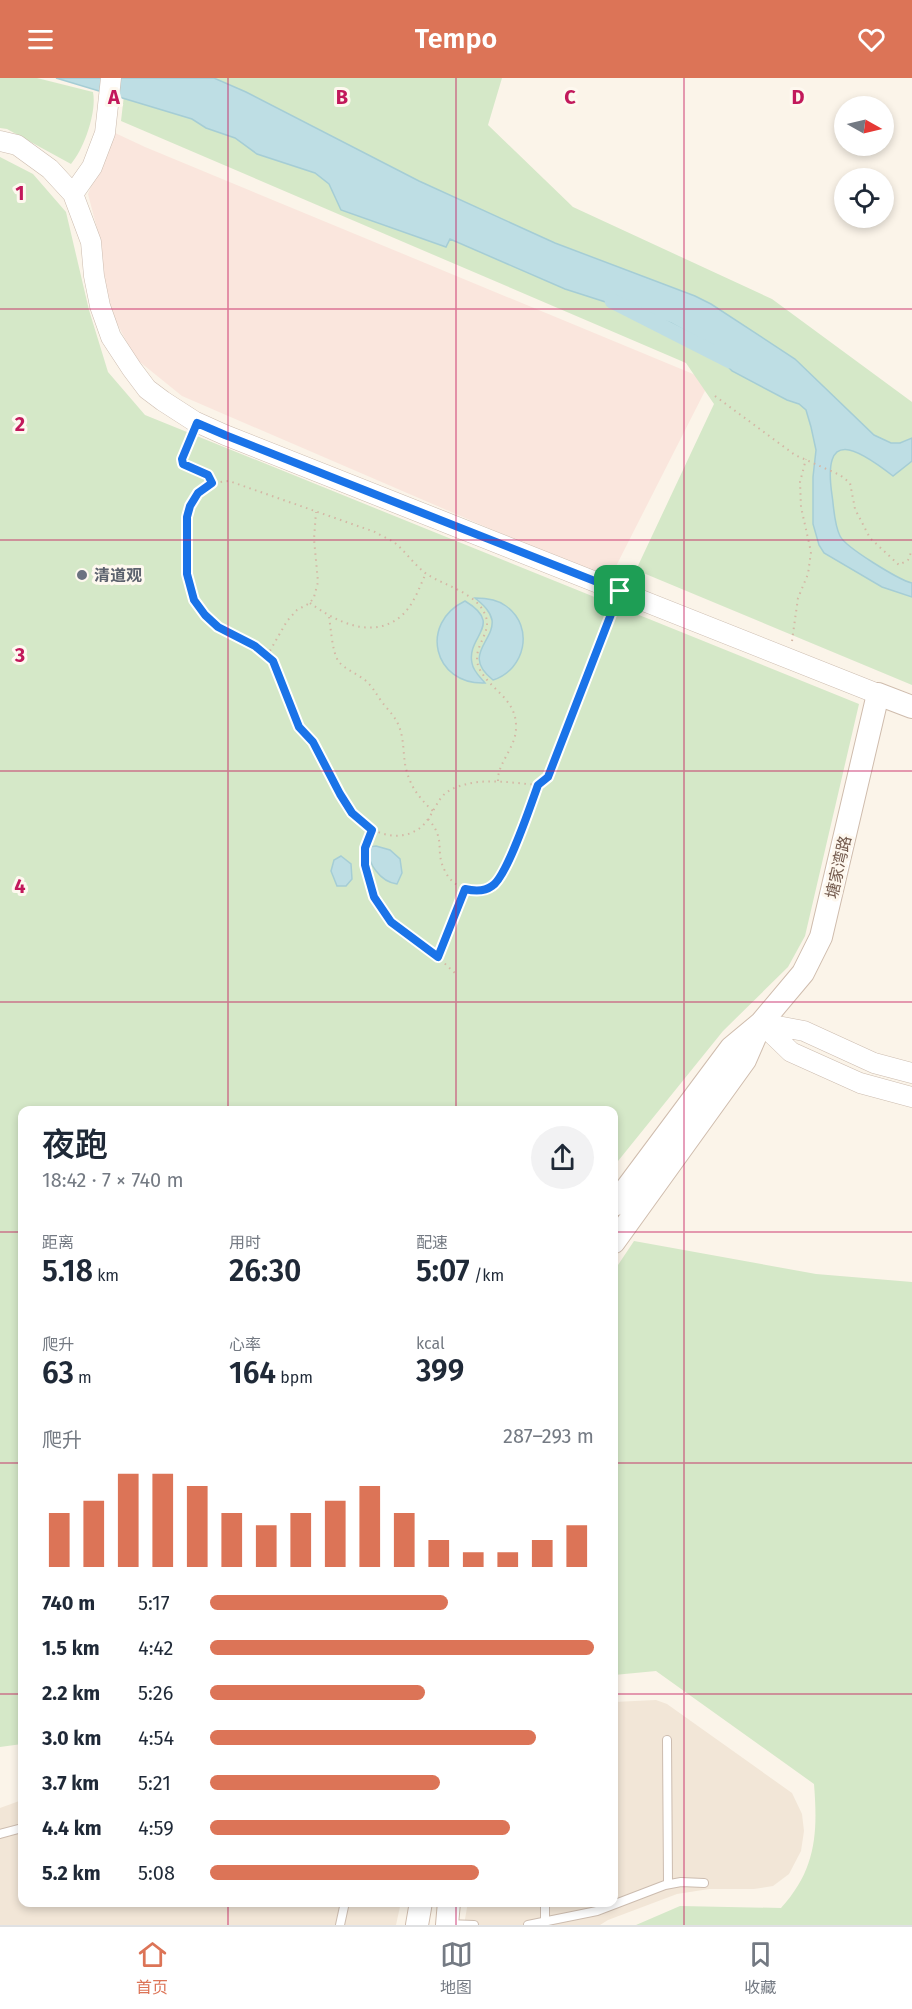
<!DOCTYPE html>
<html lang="zh">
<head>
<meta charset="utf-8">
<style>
	:root { --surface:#fff; --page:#f2f2f3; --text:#1f2937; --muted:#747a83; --line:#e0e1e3; --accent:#dc7457 }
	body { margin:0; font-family:"Fira Sans","Noto Sans SC",sans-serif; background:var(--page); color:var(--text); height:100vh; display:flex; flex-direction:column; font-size:22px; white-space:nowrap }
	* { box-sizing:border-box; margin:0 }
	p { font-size:20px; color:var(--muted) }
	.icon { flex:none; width:33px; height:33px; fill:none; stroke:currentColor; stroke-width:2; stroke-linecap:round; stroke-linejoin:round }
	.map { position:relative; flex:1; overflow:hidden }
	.details { position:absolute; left:18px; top:1028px; width:600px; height:801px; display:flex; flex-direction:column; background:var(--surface); border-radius:12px; box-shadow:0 3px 9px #0003 }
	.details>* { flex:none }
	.needle { width:39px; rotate:98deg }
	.controls { position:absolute; left:834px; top:18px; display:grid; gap:12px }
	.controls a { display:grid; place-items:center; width:60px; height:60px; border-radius:50%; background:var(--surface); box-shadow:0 3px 9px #0003; font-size:30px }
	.pin { position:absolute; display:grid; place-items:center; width:51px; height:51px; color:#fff; margin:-26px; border-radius:12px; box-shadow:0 3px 9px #0006 }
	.round { display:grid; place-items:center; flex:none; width:63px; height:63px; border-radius:32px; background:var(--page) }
	.summary { display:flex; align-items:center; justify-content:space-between; height:102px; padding:0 24px }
	h1 { font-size:33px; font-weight:600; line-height:45px }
	.stats { display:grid; grid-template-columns:repeat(3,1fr); gap:9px; height:102px; padding:6px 24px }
	.stats div { display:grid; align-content:center }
	.stats b { font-size:30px; font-weight:600 }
	.stats small { font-size:16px; font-weight:400 }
	.stats p { font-size:16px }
	.chart { height:168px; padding:12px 24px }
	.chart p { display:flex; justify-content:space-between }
	.chart svg { width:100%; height:108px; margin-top:6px; stroke:var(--accent); stroke-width:6 }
	ul { padding:0 24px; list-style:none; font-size:20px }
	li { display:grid; grid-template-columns:96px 72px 1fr; align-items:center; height:45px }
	li i { height:15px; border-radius:8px; background:var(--accent) }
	header { display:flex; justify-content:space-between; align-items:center; height:78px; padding:0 24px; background:var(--accent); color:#fff; font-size:27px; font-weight:600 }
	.tab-bar { display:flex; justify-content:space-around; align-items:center; height:84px; border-top:2px solid var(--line); background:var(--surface); font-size:16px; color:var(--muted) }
	.tab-bar a { display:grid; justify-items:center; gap:3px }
	.tab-bar .active { color:var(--accent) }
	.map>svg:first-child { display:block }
</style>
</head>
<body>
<header><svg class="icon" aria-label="menu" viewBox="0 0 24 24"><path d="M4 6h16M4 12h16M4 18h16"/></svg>Tempo<svg class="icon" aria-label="heart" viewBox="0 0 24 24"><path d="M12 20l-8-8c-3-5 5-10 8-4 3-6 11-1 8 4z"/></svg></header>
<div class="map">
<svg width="912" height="1847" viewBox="0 0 912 1847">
	<rect width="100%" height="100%" fill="#fbf4e9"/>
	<!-- residential -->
	<path fill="#f2e6d7" d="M 656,1622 L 667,1626 L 792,1715 L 802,1736 L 804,1753 L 801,1773 L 789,1796 L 773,1808 L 754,1811 L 709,1811 L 677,1816 L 608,1842 L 600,1847 L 464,1847 L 468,1824 L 614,1824 L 614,1624 Z
		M 22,1722 L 22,1824 L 401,1824 L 396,1847 L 0,1847 L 0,1730 Z"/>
	<!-- commercial -->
	<path fill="#fae6dd" d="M 113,54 L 145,69 L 710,303 L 609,502 L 182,318 L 135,280 L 108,228 L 100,162 L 88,116 Z"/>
	<!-- green -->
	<path fill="#d5e8c8" d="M 0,0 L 37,0 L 93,14 C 97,34 84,71 71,86 L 7,51 L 0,50 Z
		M 126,0 L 502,0 L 488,47 L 573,129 L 772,221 L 912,324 L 912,607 L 636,492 L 714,326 L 686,285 L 121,43 Z
		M 0,79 L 33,96 L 66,134 L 89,232 L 108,294 L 145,337 L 859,626 L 805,858 L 788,889 L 723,953 L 614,1088 L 614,1032 L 22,1032 L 22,1666 L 0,1669 Z
		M 634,1163 L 816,1196 L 912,1204 L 912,1847 L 636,1847 L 680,1828 L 781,1830 C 816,1792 818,1755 814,1706 L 656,1593 L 614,1597 L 614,1193 Z"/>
	<!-- water -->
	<path fill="#bedee4" stroke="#a5cdd5" stroke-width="1.5" d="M 56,0 L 214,0 L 246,14 L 419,103 L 555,165 L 695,218 L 711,226 L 795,281 L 874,357 L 891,365 L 900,365 L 912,360 L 912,383 L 893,398 C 857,370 822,349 832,417 C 834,430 834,446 840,458 C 845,469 899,502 912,505 L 912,519 L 882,509 L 824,475 L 819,467 L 813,446 L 813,399 L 816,372 L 811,349 L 806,332 L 799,326 L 787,322 L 732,293 L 703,263 L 671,245 L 565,211 L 450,161 L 446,169 L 341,132 L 329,106 L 315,95 L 257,76 L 235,60 L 206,50 L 192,41 Z
		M 475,520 C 486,520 497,521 506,528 C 535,549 525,592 493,602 C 461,577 495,563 492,542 C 490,532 482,526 475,520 Z
		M 465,523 C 505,547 466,558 472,585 C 473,593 480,599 485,605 C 433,607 419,545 465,523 Z
		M 376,768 L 390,772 L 400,781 L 402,795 L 397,806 C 381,804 366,785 369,769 Z
		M 341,778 L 351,786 L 352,801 L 346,808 L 337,808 L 331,793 L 334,782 Z"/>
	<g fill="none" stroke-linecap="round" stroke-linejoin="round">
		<!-- canal -->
		<path stroke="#bedee4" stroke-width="15" d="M 612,223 L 730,283"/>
		<!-- service casing -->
		<g stroke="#ccbcaf" stroke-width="10">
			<path id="service" d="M 667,1662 L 668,1806
				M 0,1756 L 22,1750
				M 545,1843 L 545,1824
				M 447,1846 L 474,1847
				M 340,1847 L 345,1824
				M 528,1847 L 597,1833 L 665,1807 L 681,1804 L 704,1805"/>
		</g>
		<!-- tertiary casing -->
		<g stroke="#ccbcaf" stroke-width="21">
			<path id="tertiary" d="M 0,63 L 17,67 L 50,91 L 73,116 L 91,164 L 94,198 L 100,228 L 111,259 L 132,291 L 147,311 L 163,323 L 194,343 L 225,357 L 878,616
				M 73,116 L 92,89 L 105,55 L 111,0
				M 761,945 L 791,974 L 860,1005 L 912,1019
				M 761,945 L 804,953 L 874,985 L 912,995"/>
		</g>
		<!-- secondary casing -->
		<g stroke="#cfbcad" stroke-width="24">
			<path id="secondary" d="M 614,1127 L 731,970 L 761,945 L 803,895 L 821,859 L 878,616 L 912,629
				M 614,1164 L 745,982 L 759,950
				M 417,1847 L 421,1824
				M 447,1847 L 449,1824"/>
		</g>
		<!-- path -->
		<path stroke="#d4b7a5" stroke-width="2" stroke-dasharray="1.5 4.5" stroke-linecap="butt" d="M 715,318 L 795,377 L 840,397 L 850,405 L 855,431 L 870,460 L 899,487 L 908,482 L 912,472
			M 190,361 L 182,381 L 183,386 L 208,397 L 212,405
			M 310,525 C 335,543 371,562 400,539 C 413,529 419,510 426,495
			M 329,539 C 331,550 332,575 339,584 C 345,591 357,596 365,602 C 373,609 376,616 382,624 C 387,631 394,637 398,646 C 404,659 403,673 405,686 C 409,707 418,719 433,733
			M 792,563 L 798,520 L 808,496 L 811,474 L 801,429 L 800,404 L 806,381
			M 267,578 L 287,543 L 297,532 L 310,525 L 314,519 L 318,504 L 314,461 L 316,434
			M 498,703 C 497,685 517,669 516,648 C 516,621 491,612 480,592 C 469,571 492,557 486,539 C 479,516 446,508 428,497 C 415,488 407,475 395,465 C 390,461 381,458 375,454 L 229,403 C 217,404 205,406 197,416 C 194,419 191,424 190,428 C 182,445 186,504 194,522 C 196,527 201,533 204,537 C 222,557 261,563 274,586 C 282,600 285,617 292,632 C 298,648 307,654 314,666 C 330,695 342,733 372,751 C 391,762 416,760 428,741 C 438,727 439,715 457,709 C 483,699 512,705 538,707 L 547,699 L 613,530
			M 428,741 C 447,762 434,772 445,793 C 450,804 459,809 469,812 C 476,814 486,812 492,808 C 507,799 531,726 538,707
			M 372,752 L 365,770 L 365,787 L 374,819 L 391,844 L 426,868 L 457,897
			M 439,878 L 465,811"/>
		<!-- service -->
		<use href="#service" stroke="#fff" stroke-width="8"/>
		<!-- tertiary -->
		<use href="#tertiary" stroke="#fff" stroke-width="20"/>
		<!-- secondary -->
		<use href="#secondary" stroke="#fff" stroke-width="22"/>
	</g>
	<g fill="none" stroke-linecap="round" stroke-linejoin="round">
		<!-- route casing -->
		<g stroke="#fff" stroke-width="12">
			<path id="route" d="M 197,345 L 225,357 L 620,513 L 548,699 L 538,707 C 531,726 507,799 492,808 C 484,814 474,813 465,811 L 438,879 L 391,844 L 374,819 L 365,787 L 365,770 L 372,752 L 352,735 L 340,716 L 313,664 L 299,649 L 273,583 L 255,568 L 218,549 L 205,537 L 194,522 L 187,496 L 187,439 L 190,428 L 198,415 L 212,405 L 208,397 L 183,386 L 182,381 Z"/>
		</g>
		<!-- route -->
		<use href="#route" stroke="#1a73e8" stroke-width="8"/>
	</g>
	<!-- grid -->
	<path fill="none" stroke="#c2185b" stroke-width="1.5" stroke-opacity="0.55" d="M 228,0 L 228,1032M 456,0 L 456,1032M 684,0 L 684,1847M 0,231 L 912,231M 0,462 L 912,462M 0,693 L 912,693M 0,924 L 912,924M 0,1154 L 22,1154M 614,1154 L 912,1154M 0,1385 L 22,1385M 614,1385 L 912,1385M 0,1616 L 22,1616M 614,1616 L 912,1616M 228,1824 L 228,1847M 456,1824 L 456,1847"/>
	<!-- markers -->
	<circle fill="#6b7280" stroke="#fef8ef" stroke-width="2" cx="82" cy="497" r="6"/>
	<g text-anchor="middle" stroke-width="6" stroke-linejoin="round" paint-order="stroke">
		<!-- worship labels -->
		<g font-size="16" font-weight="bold" fill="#5b616d" stroke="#fef8ef" text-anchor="start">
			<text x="94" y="503">清道观</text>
		</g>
		<!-- street labels -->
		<g font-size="16" fill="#745b4e" stroke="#fef8ef">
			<text transform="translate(838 789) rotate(-77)" y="6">塘家湾路</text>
		</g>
	</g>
	<g font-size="20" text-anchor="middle" font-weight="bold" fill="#c2185b" stroke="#fef8ef" stroke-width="6" stroke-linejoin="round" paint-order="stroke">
		<text x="114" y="26">A</text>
		<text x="342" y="26">B</text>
		<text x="570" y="26">C</text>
		<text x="798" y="26">D</text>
		<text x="20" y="122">1</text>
		<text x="20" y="353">2</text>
		<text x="20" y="584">3</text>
		<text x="20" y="815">4</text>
	</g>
</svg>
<div class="controls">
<a><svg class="needle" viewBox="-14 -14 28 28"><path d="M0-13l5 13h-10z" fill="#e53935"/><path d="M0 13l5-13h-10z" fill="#747a83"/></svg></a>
<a><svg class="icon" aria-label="locate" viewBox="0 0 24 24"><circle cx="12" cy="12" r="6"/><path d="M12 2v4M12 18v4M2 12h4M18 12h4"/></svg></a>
</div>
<div class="pin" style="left:620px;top:513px;background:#1e9e55"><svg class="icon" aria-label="arrive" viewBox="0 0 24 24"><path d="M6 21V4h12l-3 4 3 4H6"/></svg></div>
<section class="details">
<div class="summary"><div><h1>夜跑</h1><p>18:42 · 7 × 740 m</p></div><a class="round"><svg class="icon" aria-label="share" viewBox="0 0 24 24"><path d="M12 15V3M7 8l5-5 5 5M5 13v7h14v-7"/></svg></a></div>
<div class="stats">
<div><p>距离</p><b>5.18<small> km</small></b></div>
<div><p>用时</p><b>26:30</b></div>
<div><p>配速</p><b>5:07<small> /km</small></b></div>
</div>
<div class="stats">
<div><p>爬升</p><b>63<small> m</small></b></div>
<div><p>心率</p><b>164<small> bpm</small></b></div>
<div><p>kcal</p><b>399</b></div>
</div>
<div class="chart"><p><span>爬升</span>287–293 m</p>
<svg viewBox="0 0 160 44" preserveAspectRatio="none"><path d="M5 44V22M15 44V17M25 44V6M35 44V6M45 44V11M55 44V22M65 44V27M75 44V22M85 44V17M95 44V11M105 44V22M115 44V33M125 44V38M135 44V38M145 44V33M155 44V27"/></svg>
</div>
<ul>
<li><b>740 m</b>5:17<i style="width:62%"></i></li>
<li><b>1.5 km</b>4:42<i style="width:100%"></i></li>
<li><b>2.2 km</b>5:26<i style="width:56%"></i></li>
<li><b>3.0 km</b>4:54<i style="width:85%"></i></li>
<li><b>3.7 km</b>5:21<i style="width:60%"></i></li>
<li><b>4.4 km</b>4:59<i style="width:78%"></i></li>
<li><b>5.2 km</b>5:08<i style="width:70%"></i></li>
</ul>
</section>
</div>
<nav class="tab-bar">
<a class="active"><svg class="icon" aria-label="home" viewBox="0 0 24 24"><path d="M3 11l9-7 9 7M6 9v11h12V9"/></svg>首页</a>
<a><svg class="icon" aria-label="map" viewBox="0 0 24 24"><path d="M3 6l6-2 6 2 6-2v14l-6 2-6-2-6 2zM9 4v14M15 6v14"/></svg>地图</a>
<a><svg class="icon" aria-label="saved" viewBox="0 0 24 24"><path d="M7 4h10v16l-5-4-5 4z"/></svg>收藏</a>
</nav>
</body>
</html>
